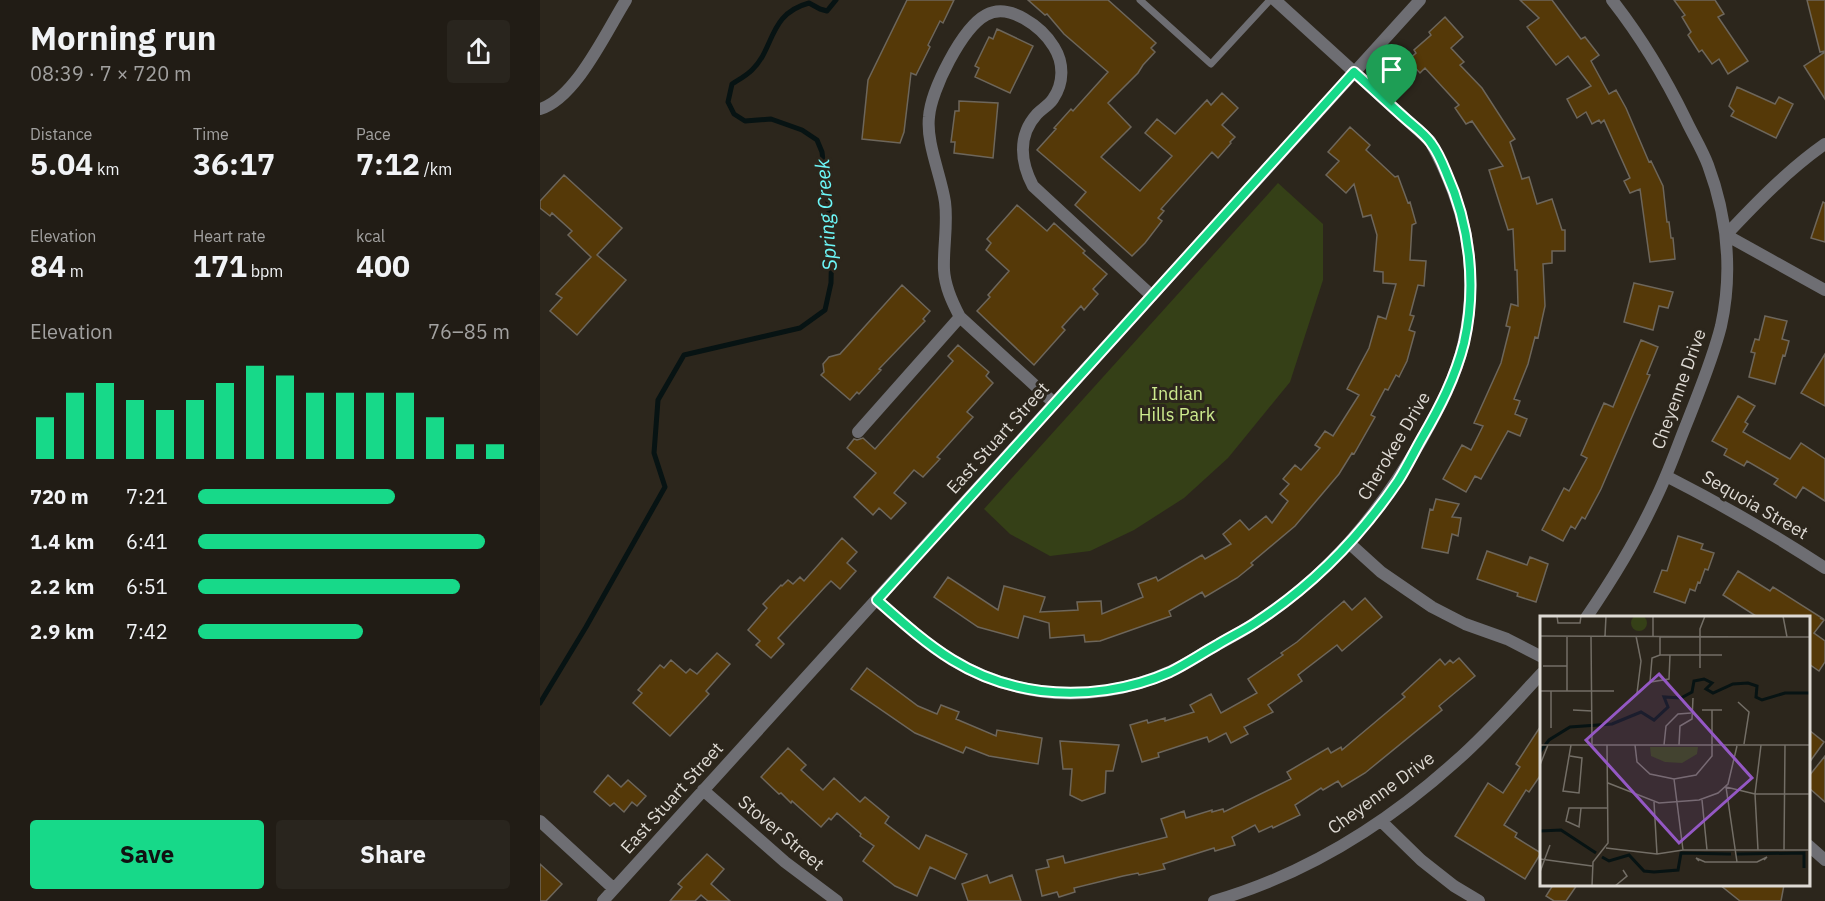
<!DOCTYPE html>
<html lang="en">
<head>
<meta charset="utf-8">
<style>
	:root { --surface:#211c15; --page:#29251e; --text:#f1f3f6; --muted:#a2a1a0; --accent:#17d989 }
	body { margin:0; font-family:"IBM Plex Sans",sans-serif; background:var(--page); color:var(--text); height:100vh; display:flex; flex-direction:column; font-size:22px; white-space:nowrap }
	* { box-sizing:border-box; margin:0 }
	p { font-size:20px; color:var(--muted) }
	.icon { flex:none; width:33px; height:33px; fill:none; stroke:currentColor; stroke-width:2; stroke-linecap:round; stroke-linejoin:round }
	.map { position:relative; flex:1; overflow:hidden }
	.drawer { display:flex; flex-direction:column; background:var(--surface); width:540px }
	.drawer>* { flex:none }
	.pin { position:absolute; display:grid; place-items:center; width:51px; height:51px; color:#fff; margin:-62px -26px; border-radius:50% 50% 50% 0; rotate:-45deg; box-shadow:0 0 6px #0007 }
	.pin .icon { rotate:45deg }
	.round { display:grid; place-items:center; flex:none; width:63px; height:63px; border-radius:6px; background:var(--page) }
	.summary { display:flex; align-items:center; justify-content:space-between; height:102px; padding:0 30px }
	h1 { font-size:33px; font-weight:800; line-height:45px }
	.figures { display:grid; grid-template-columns:repeat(3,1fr); gap:9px; height:102px; padding:6px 30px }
	.figures div { display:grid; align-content:center }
	.figures b { font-size:30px; font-weight:800 }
	.figures small { font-size:16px; font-weight:400 }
	.figures p { font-size:16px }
	.chart { height:168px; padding:12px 30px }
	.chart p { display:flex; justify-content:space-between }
	.chart svg { width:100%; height:108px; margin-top:6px; stroke:var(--accent); stroke-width:6 }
	.action { display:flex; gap:12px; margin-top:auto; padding:12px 30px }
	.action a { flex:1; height:69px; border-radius:6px; background:var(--accent); color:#111; font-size:24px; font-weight:800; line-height:69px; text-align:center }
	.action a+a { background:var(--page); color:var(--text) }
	ul { padding:0 30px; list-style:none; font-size:20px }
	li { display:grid; grid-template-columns:96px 72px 1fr; align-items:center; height:45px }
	li i { height:15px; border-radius:8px; background:var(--accent) }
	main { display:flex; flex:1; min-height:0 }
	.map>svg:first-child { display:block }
</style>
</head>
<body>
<main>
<section class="drawer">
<div class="summary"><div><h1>Morning run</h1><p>08:39 · 7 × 720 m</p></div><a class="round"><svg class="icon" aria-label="share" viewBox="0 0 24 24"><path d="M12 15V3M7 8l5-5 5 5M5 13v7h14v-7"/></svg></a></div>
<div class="figures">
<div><p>Distance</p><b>5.04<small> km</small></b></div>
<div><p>Time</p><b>36:17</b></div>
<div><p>Pace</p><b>7:12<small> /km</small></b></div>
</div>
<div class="figures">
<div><p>Elevation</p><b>84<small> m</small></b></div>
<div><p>Heart rate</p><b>171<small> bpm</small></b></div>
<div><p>kcal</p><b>400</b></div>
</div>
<div class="chart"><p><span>Elevation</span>76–85 m</p>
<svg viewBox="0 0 160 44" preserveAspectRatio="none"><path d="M5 44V27M15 44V17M25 44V13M35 44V20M45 44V24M55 44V20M65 44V13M75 44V6M85 44V10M95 44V17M105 44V17M115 44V17M125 44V17M135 44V27M145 44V38M155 44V38"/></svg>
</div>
<ul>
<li><b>720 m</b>7:21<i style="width:63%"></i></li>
<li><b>1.4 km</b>6:41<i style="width:92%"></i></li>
<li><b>2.2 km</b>6:51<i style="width:84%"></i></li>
<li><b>2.9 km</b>7:42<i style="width:53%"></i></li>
</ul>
<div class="action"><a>Save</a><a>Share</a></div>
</section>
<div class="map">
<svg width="1285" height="901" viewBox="0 0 1285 901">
	<rect width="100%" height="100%" fill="#2c261c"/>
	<!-- green -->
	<path fill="#354017" d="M 738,183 L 783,224 L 783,280 L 750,382 L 688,458 L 644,498 L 594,530 L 550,551 L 510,556 L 470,534 L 444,509 Z"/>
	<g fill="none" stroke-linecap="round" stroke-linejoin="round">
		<!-- stream -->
		<path stroke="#071313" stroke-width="5" d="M 0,703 L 46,627 L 125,487 L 114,453 L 118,400 L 144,355 L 260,328 L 285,310 L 291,283 L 292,236 L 282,152 L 277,140 L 262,130 L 231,119 L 205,121 L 194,114 L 188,102 L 192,84 C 198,80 206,76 212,70 C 235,48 228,14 269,3 L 280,9 L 287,11 L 296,0"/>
	</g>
	<!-- building -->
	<path fill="#553908" stroke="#6d665b" stroke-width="1.5" d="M 367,0 L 414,0 L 403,23 L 400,21 L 388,45 L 390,47 L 376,75 L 371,73 L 364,132 L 360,143 L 322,139 L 328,80 Z
		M 488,0 L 568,0 L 616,43 L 611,48 L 615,52 L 603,65 L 598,73 L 568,103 L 591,127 L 561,157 L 600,191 L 632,156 L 605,133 L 617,119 L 635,134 L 667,100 L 671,105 L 682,93 L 698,108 L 682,125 L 695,137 L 690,142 L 691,143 L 678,158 L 672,152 L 621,209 L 624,211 L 618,218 L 622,221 L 605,243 L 592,256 L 535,205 L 546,192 L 497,150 L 516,129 L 514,128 L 531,109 L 533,111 L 568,72 L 524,34 L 507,14 L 505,15 Z
		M 980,0 L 1012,0 L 1041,39 L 1045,37 L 1059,55 L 1051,61 L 1069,94 L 1076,90 L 1086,108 L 1109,162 L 1111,161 L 1123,186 L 1127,222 L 1129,222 L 1131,238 L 1133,238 L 1135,259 L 1110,262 L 1100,189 L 1090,193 L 1084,181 L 1090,178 L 1064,120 L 1061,123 L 1059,120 L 1052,124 L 1046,112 L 1037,118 L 1027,99 L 1051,86 L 1028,56 L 1016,65 L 987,27 L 999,18 Z
		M 1134,0 L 1175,0 L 1184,14 L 1178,17 L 1208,61 L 1188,74 L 1179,59 L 1172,64 L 1162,50 L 1159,52 L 1148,35 L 1151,32 L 1142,17 L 1145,15 Z
		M 1267,0 L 1285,0 L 1285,51 L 1280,52 Z
		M 905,17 L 923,37 L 911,48 L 924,62 L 920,65 L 942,88 L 975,139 L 970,142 L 982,179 L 989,177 L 997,204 L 1012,199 L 1022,230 L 1025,230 L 1025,251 L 1012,251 L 1012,263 L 1003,264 L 1005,306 L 998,338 L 995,337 L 988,364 L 974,399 L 980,401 L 975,414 L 987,419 L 980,436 L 968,431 L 941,479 L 935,476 L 926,492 L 903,479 L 922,445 L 931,450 L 943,426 L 934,423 L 961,363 L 970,327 L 966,326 L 971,304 L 978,306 L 977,270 L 975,270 L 973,229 L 968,230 L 949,170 L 963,166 L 932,121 L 926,124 L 915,108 L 919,105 L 885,68 L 880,73 L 868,60 L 876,53 L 874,50 L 891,35 L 889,32 Z
		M 457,29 L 493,46 L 470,93 L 435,77 L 439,68 L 435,66 L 449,37 L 453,39 Z
		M 1285,52 L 1285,99 L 1264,66 Z
		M 1197,87 L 1235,104 L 1239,97 L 1253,104 L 1236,138 L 1191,116 L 1194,111 L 1189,106 Z
		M 419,101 L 458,103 L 453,158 L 414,153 L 415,142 L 411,142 L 415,111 L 419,111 Z
		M 810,127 L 830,145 L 826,150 L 855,177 L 858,176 L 868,203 L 870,202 L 876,223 L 872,225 L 870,260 L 886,261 L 884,286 L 878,285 L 870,315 L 874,316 L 869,330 L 875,332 L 867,361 L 859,377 L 856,375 L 848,390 L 845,389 L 831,415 L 835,417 L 814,454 L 812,453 L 799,474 L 755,526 L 711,563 L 713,565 L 697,578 L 665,597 L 662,592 L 629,611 L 631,616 L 560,641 L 545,642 L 544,635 L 510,638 L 509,623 L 484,616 L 478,638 L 438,627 L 394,597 L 408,577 L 458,610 L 464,586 L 505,597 L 500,612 L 538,610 L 537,602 L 561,601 L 562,614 L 603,597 L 598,584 L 616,577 L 618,581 L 662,555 L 665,559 L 691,544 L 683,534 L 700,520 L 709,530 L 726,516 L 732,523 L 748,501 L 740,494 L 749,484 L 743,479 L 755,465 L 761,470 L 780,448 L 775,445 L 785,431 L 793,436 L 819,395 L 807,389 L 829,348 L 838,316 L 846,319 L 856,284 L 843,283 L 843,272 L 834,271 L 837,235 L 831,215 L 823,217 L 814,184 L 806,193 L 786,175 L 799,161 L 788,152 Z
		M 24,175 L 82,228 L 57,255 L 86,280 L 37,335 L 10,311 L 22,298 L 16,294 L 51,257 L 28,235 L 32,231 L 12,213 L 10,216 L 0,208 L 0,201 Z
		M 1283,202 L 1285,203 L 1285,242 L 1271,238 Z
		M 477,205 L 507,231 L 514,223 L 545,251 L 543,253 L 567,274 L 553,289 L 558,294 L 544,310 L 541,306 L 522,327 L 525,330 L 494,365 L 437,311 L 450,297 L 448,295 L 469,271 L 446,250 L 451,243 L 447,239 Z
		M 1094,283 L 1133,292 L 1128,308 L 1119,306 L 1113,330 L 1084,322 Z
		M 362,285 L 390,311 L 383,319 L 385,321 L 339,369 L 341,370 L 319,394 L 317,392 L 310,400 L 281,375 L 284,372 L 283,364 L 289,357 L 300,354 Z
		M 1225,316 L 1247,321 L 1242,339 L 1249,341 L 1245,356 L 1243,355 L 1235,384 L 1209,377 L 1215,353 L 1211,352 L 1215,339 L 1219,340 Z
		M 1101,340 L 1118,347 L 1107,374 L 1110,375 L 1061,489 L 1045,519 L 1042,517 L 1035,529 L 1031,526 L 1023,541 L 1002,530 L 1024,488 L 1029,491 L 1047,458 L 1041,455 L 1064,403 L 1073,407 Z
		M 418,345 L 449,372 L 446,376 L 453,383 L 427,412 L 433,417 L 397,457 L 400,459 L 383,477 L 374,470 L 354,493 L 366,503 L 351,519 L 339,508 L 333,515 L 314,497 L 336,473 L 307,448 L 314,439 L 317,440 L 323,438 L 335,449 L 413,361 L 408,356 Z
		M 1285,354 L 1285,406 L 1261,393 Z
		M 1198,396 L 1215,406 L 1205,422 L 1208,424 L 1203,432 L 1250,459 L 1261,443 L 1285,459 L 1285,501 L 1263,487 L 1256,498 L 1234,484 L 1238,479 L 1207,461 L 1204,466 L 1184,455 L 1187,449 L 1172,441 Z
		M 896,499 L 919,504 L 912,517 L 921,518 L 918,536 L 912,534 L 908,553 L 882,548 L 890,509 L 893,510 Z
		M 1138,536 L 1163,544 L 1161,549 L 1174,553 L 1168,570 L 1165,569 L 1160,583 L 1158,582 L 1155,591 L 1150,589 L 1145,603 L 1114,592 L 1122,570 L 1127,571 Z
		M 302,538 L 317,552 L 307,563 L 316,571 L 300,589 L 291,581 L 285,587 L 238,638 L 244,644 L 231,658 L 216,645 L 220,641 L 208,630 L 227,608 L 223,604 L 241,585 L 242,586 L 248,580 L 253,584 L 260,577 L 264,581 Z
		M 947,551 L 987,565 L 990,557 L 1008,564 L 996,602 L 977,596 L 978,593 L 937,579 Z
		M 1198,571 L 1230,591 L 1233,587 L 1282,618 L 1280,618 L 1284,620 L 1274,633 L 1285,641 L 1285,662 L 1279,671 L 1269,664 L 1269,618 L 1219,618 L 1183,595 Z
		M 825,598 L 842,617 L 802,651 L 797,645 L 758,675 L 762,681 L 728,705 L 733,712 L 704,727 L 708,734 L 691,743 L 686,733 L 669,742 L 667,737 L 618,753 L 619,757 L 602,762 L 590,725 L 607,720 L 608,723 L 625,718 L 625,721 L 654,712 L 650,705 L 671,694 L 681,713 L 717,693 L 708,679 L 743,655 L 741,653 L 757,642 L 804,601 L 812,610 Z
		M 177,653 L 190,664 L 166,691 L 169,694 L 130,736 L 93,703 L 102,693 L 98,690 L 120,665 L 124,668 L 131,660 L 146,673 L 150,669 L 157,674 Z
		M 919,658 L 935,676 L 899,706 L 902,710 L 825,773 L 802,787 L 798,781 L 783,790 L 781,788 L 755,805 L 760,815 L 733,828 L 732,826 L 719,832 L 715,825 L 692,837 L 695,845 L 675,851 L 674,848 L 623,864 L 625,869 L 599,875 L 598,873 L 583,876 L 534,888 L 535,892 L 519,897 L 517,892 L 502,896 L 496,870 L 509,867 L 507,860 L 523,856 L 525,863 L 627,837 L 621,819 L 644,811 L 646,818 L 672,810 L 672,812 L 683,809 L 684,812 L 751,779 L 747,772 L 788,748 L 791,753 L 801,747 L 802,750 L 865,697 L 862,694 L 900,659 L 905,665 L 910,660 L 913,663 Z
		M 327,668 L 378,706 L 397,714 L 401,705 L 419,712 L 416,719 L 456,736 L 457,730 L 502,738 L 498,764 L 449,756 L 426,747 L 423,753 L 375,733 L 311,689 Z
		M 1002,724 L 1002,773 L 989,792 L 986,790 L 964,825 L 977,833 L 975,837 L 1001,853 L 985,879 L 915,836 L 948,783 L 963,793 L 980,767 L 976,764 Z
		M 1269,730 L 1284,742 L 1269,763 Z
		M 520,741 L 579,745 L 573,771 L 566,771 L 565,793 L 542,801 L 530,795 L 532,769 L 523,769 Z
		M 248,748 L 266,765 L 261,770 L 283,790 L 294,778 L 320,802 L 325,797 L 349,817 L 345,823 L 379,849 L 386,835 L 427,854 L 415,879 L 390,867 L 377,896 L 355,886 L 323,861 L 334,846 L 320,836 L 321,834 L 297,813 L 291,820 L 289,818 L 281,827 L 252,801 L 251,803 L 241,793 L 239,794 L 221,777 Z
		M 1285,756 L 1285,802 L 1269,788 L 1269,776 Z
		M 68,775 L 81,787 L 88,780 L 106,796 L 97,806 L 92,802 L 84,812 L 74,803 L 70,806 L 54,792 Z
		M 167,854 L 184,869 L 171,884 L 190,901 L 168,901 L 161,895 L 155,901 L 130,901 L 142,887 L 138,884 Z
		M 0,864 L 22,884 L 6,901 L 0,901 Z
		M 447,875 L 450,883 L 472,875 L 481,901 L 428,901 L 422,884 Z
		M 1013,885 L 1037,885 L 1026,901 L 1014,901 L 1006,896 Z
		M 1180,885 L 1244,885 L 1241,901 L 1200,901 Z"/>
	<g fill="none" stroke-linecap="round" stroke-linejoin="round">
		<!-- service -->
		<path stroke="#6e6e73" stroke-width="7" d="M 600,0 L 671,64 L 730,0"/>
		<!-- minor -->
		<path stroke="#6e6e73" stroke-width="12" d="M 0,109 C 36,98 66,32 86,0
			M 1285,144 C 1248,170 1217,202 1186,235 L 1285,290
			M 514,403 L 420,317 C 412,302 405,287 404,270 C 403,247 408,225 405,202 C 401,175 386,143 389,117 C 391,90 422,28 446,15 C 469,2 502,27 514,47 C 524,63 524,83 513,99 C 509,105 502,109 497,114 C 477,136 481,163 493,186 L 612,296
			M 318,432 L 420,317
			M 1126,476 C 1181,504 1233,534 1285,568
			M 809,543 L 841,572 L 892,607 L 925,624 L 967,639 L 1002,657
			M 337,600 C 390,647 425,679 498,691 C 542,698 589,690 629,672 C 646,665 661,654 677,645 C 690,638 703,631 715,623 C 788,576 838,515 881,441 C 899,409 916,378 924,341 C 940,268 925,205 890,141 L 735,0
			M 1046,618 C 1072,580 1096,541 1115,500 C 1128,474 1137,447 1148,420 C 1160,389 1173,358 1181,326 C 1193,272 1187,216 1168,165 C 1162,149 1153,135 1146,120 C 1125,77 1101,37 1072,0
			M 163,790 L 245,862 L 297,901
			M 0,821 L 74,889
			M 841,821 L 881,860 L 914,886 L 939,901
			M 1268,845 L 1285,860
			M 63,901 L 880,0
			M 674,901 C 764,875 846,824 915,762 C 946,735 974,703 1002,673"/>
	</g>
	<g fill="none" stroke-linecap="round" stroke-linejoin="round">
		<!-- route casing -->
		<g stroke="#fff" stroke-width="12">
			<path id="route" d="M 814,72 C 832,88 849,104 867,120 C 875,127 885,134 891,143 C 897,151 902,162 906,172 C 930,225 937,286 924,343 C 915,378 900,407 882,438 C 874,452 867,467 858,481 C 820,537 772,586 715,623 C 703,631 690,637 677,645 C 661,654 646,664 630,672 C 590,690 544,696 501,691 C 429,682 389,646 337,600 Z"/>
		</g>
		<!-- route -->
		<use href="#route" stroke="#17d989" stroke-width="8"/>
	</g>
	<g text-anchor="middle" stroke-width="6" stroke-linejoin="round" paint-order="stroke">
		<!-- street labels -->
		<g font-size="18" fill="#dedad4" stroke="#2c261c">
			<text transform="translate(1139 389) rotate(-70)" y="6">Cheyenne Drive</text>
			<text transform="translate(458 438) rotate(-48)" y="6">East Stuart Street</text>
			<text transform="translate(854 446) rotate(-59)" y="6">Cherokee Drive</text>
			<text transform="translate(1215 505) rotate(30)" y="6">Sequoia Street</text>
			<text transform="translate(841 793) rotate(-36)" y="6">Cheyenne Drive</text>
			<text transform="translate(132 798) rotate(-48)" y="6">East Stuart Street</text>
			<text transform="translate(241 833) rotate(40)" y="6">Stover Street</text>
		</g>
		<!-- park labels -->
		<g font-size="18" fill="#cdea8e" stroke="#2c261c">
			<text x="637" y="400">Indian<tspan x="637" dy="21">Hills Park</tspan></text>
		</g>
		<!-- water labels -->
		<g font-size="20" font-style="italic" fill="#6df8f9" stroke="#2c261c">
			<text transform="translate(286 215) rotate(-94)" y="7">Spring Creek</text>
		</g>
	</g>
	<!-- overview -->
	<g transform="translate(1000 616)">
		<rect width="270" height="270" fill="#2c261c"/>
		<path d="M91 7a8 8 0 1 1 16 0a8 8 0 1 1-16 0ZM 110,131 L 158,131 L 157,138 L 142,147 L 125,146 L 111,140 Z" fill="#354017"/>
		<path fill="none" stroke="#071313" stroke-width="3" d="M 0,136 L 9,124 L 30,111 L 72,108 L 101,96 L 114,104 L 128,91 L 124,81 L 141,82 L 152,76 L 154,65 L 164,63 L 172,67 L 166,73 L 173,77 L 193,68 L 208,67 L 217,70 L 216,81 L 222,84 L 245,77 L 269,77M 0,215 L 21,214 L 56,237M 196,238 L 264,237 L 264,252M 62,241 L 69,245 L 89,239 L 104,255 L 114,256 L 138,254 L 141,237 L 191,238"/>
		<path fill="none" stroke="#736e66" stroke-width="1.5" d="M 17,0 L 18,7 L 40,7 L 41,0M 243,0 L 247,21M 0,20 L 270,21M 51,20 L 52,129M 65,20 L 66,0M 96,20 L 101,45 L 97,77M 113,20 L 113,0M 120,20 L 120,39M 130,39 L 129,63 L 110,66 L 112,42 L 120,39 L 182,39M 160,46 L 160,52 L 160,13 L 165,0M 3,50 L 27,50M 0,75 L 74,75M 27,75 L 27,20M 198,86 L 209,96 L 204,128M 33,94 L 52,95M 162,94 L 182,94M 11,112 L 11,75M 0,129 L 270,129M 95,129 L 97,146 L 110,158 L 134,163 L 156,159 L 172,140 L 172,94M 124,129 L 126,110 L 138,98 L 151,97M 139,129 L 140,110 L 152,103 L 153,82M 30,140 L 42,142 L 39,177 L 23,175 L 31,129M 0,149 L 8,129M 134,163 L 143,234M 68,167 L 119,187 L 159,184 L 178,177 L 188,168 L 197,130M 162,184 L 167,234M 114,186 L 117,238M 41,192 L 39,211 L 26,205 L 29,192 L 68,192M 66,232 L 117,238 L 143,234 L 269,234M 218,234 L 215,178 L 221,129M 244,234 L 245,129M 0,243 L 52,250M 159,245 L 156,242 L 165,246 L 217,246 L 227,241 L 224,244M 197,246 L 186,171 L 215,178 L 269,178M 0,256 L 10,229M 52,270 L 53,246 L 68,227 L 67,129M 75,270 L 87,260 L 83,254M 269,270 L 270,48"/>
		<path fill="#9458c4" fill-opacity="0.15" stroke="#9458c4" stroke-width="3" d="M 119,58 L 212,162 L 139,227 L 46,124 Z"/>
		<rect width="270" height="270" fill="none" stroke="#dedad4" stroke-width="3"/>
	</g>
</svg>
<div class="pin" style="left:852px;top:106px;background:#1e9e55"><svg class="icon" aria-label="arrive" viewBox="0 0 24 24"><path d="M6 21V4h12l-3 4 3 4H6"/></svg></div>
</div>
</main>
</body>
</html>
